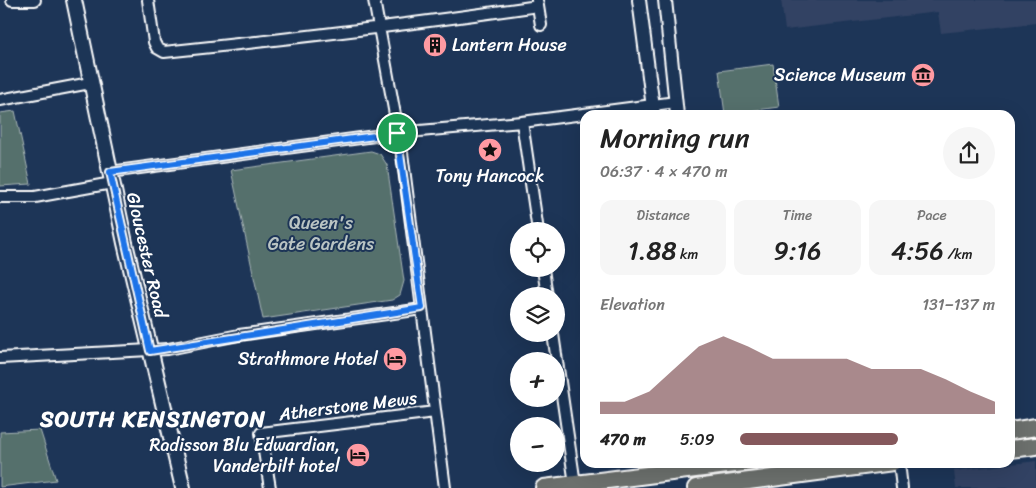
<!DOCTYPE html>
<html lang="en">
<head>
<meta charset="utf-8">
<style>
	:root { --surface:#fff; --page:#f6f6f6; --text:#222; --muted:#767676; --accent:#85585c }
	body { margin:0; font-family:Sriracha,sans-serif; background:var(--page); color:var(--text); height:100vh; display:flex; flex-direction:column; font-size:19px; white-space:nowrap }
	* { box-sizing:border-box; margin:0 }
	p { font-size:16px; color:var(--muted) }
	.icon { flex:none; width:28px; height:28px; fill:none; stroke:currentColor; stroke-width:2; stroke-linecap:round; stroke-linejoin:round }
	.map { position:relative; flex:1; overflow:hidden }
	.sheet { position:absolute; left:580px; top:110px; width:435px; height:358px; display:flex; flex-direction:column; background:var(--surface); border-radius:15px; box-shadow:0 5px 20px #0002 }
	.sheet>* { flex:none }
	.controls { position:absolute; left:510px; top:222px; display:grid; gap:10px }
	.controls a { display:grid; place-items:center; width:55px; height:55px; border-radius:50%; background:var(--surface); box-shadow:0 5px 20px #0002; font-size:25px }
	.pin { position:absolute; display:grid; place-items:center; width:42px; height:42px; color:#fff; margin:-21px; border:2px solid #fff; border-radius:50%; box-shadow:0 1px 5px #0007 }
	.round { display:grid; place-items:center; flex:none; width:52px; height:52px; border-radius:26px; background:var(--page) }
	.summary { display:flex; align-items:center; justify-content:space-between; height:85px; padding:0 20px }
	h1 { font-size:28px; font-weight:600; line-height:38px }
	.stats { display:grid; grid-template-columns:repeat(3,1fr); gap:8px; height:85px; padding:5px 20px }
	.stats div { display:grid; align-content:center; border-radius:12px; background:var(--page); text-align:center }
	.stats b { font-size:25px; font-weight:600 }
	.stats small { font-size:14px; font-weight:400 }
	.stats p { font-size:14px }
	.chart { height:140px; padding:10px 20px }
	.chart p { display:flex; justify-content:space-between }
	.chart svg { width:100%; height:90px; margin-top:5px; fill:var(--accent); opacity:.7 }
	ul { padding:0 20px; list-style:none; font-size:16px }
	li { display:grid; grid-template-columns:80px 60px 1fr; align-items:center; height:38px }
	li i { height:12px; border-radius:6px; background:var(--accent) }
	.map>svg:first-child { display:block }
</style>
</head>
<body>
<div class="map">
<svg width="1036" height="488" viewBox="0 0 1036 488">
	<rect width="100%" height="100%" fill="#1d3557"/>
	<filter id="ink" filterUnits="userSpaceOnUse"><feTurbulence type="fractalNoise" baseFrequency=".02" numOctaves="2"/><feDisplacementMap in="SourceGraphic" scale="10" xChannelSelector="R" yChannelSelector="G"/><feConvolveMatrix kernelMatrix="1 2 1 2 8 2 1 2 1" color-interpolation-filters="sRGB"/></filter>
	<g filter="url(#ink)">
		<!-- built -->
		<path fill="#324263" d="M 781,0 L 1036,0 L 1036,23 L 941,33 L 938,12 L 785,30 Z
			M 1036,461 L 1036,488 L 956,488 L 954,471 Z"/>
		<!-- green -->
		<path fill="#556f6c" stroke="#aab7b6" d="M 773,64 L 779,107 L 725,114 L 719,71 Z
			M 15,111 L 31,184 L 0,186 L 0,113 Z
			M 371,151 L 380,154 L 387,165 L 404,281 L 400,295 L 392,300 L 263,319 L 231,170 Z
			M 40,430 L 56,480 L 0,487 L 0,432 Z"/>
		<g fill="none" stroke-linecap="round" stroke-linejoin="round">
			<!-- minor casing -->
			<g stroke="#fff" stroke-width="14">
				<path id="minor" d="M 12,0 L 35,0
					M 148,0 L 154,42 L 157,48 L 164,52 C 289,39 414,24 538,6 L 537,0
					M 374,0 L 402,153 L 445,488
					M 538,6 L 541,25
					M 0,100 L 90,83
					M 522,122 L 538,231
					M 110,172 L 397,133 L 522,122 L 676,102
					M 0,197 L 35,197 L 112,183
					M 543,269 L 547,296
					M 553,334 L 575,484
					M 0,358 L 168,349 L 239,335 L 422,309
					M 899,462 L 902,488
					M 270,488 L 261,433 L 435,412"/>
			</g>
			<!-- tertiary casing -->
			<g stroke="#fff" stroke-width="16">
				<path id="tertiary" d="M 639,0 L 654,115
					M 665,0 L 677,115"/>
			</g>
			<!-- secondary casing -->
			<g stroke="#fff" stroke-width="18">
				<path id="secondary" d="M 74,0 L 125,243 L 183,488"/>
			</g>
			<!-- trunk casing -->
			<g stroke="#fff" stroke-width="20">
				<path id="trunk" d="M 1010,431 L 1036,427
					M 1010,449 L 1036,446
					M 544,488 L 751,462
					M 696,488 L 893,462"/>
			</g>
			<!-- minor -->
			<use href="#minor" stroke="#1d3557" stroke-width="10"/>
			<!-- tertiary -->
			<use href="#tertiary" stroke="#1d3557" stroke-width="12"/>
			<!-- secondary -->
			<use href="#secondary" stroke="#1d3557" stroke-width="14"/>
			<!-- trunk -->
			<use href="#trunk" stroke="#6c706d" stroke-width="16"/>
		</g>
	</g>
	<g fill="none" stroke-linecap="round" stroke-linejoin="round" filter="url(#ink)">
		<!-- route casing -->
		<g stroke="#fff" stroke-width="10">
			<path id="route" d="M 397,133 L 422,308 L 150,351 L 110,172 Z"/>
		</g>
		<!-- route -->
		<use href="#route" stroke="#1a73e8" stroke-width="6"/>
	</g>
	<!-- icons -->
	<defs>
		<g id="building-disc" transform="scale(1.25)"><circle r="9.5" fill="#ff9aa2" stroke="#1d3557"/><path d="M-4-6H4V6H1V3H-1V6H-4ZM-2.5-4.3h1.7v1.8h-1.7ZM.8-4.3h1.7v1.8H.8ZM-2.5-1h1.7V.8h-1.7ZM.8-1h1.7V.8H.8Z" fill="#111"/></g>
		<g id="museum-disc" transform="scale(1.25)"><circle r="9.5" fill="#ff9aa2" stroke="#1d3557"/><path d="M0-6L6-3V-2H-6V-3ZM-5-1h2V3h-2ZM-1-1h2V3h-2ZM3-1h2V3H3ZM-6 4H6V6H-6Z" fill="#111"/></g>
		<g id="sight-disc" transform="scale(1.25)"><circle r="9.5" fill="#ff9aa2" stroke="#1d3557"/><path d="M0-6L1.8-2.2L6-1.7L2.9 1.2L3.7 5.4L0 3.3L-3.7 5.4L-2.9 1.2L-6-1.7L-1.8-2.2Z" fill="#111"/></g>
		<g id="hotel-disc" transform="scale(1.25)"><circle r="9.5" fill="#ff9aa2" stroke="#1d3557"/><path d="M-6-4.5h1.5V1H6V5H4.5V3h-9V5H-6ZM-4 0a1.8 1.8 0 1 1 3.6 0ZM.5 0V-2.5h3Q6-2.5 6 0Z" fill="#111"/></g>
	</defs>
	<g fill-rule="evenodd">
		<use href="#building-disc" x="435" y="45"/>
		<use href="#museum-disc" x="923" y="75"/>
		<use href="#sight-disc" x="490" y="150"/>
		<use href="#hotel-disc" x="395" y="359"/>
		<use href="#hotel-disc" x="358" y="455"/>
	</g>
	<g text-anchor="middle" stroke-width="4" stroke-linejoin="round" paint-order="stroke">
		<!-- poi labels -->
		<g font-size="18" fill="#fff" stroke="#1d3557" text-anchor="end">
			<text x="452" y="51" text-anchor="start">Lantern House</text>
			<text x="906" y="81">Science Museum</text>
			<text x="490" y="182" text-anchor="middle">Tony Hancock</text>
			<text x="378" y="365">Strathmore Hotel</text>
			<text x="340" y="451">Radisson Blu Edwardian,<tspan x="340" dy="21">Vanderbilt hotel</tspan></text>
		</g>
		<!-- park labels -->
		<g font-size="18" fill="#bbc5c4" stroke="#1d3557">
			<text x="321" y="229">Queen's<tspan x="321" dy="21">Gate Gardens</tspan></text>
		</g>
		<!-- street labels -->
		<g font-size="18" fill="#fff" stroke="#1d3557">
			<text transform="translate(147 255) rotate(77)" y="6">Gloucester Road</text>
			<text transform="translate(348 406) rotate(-7)" y="6">Atherstone Mews</text>
		</g>
		<!-- district labels -->
		<g font-size="22" font-weight="bold" letter-spacing="1" fill="#fff" stroke="#1d3557">
			<text x="153" y="427">SOUTH KENSINGTON</text>
		</g>
	</g>
</svg>
<div class="controls">
<a><svg class="icon" aria-label="locate" viewBox="0 0 24 24"><circle cx="12" cy="12" r="6"/><path d="M12 2v4M12 18v4M2 12h4M18 12h4"/></svg></a>
<a><svg class="icon" aria-label="layers" viewBox="0 0 24 24"><path d="M12 4l9 5-9 5-9-5zM3 14l9 5 9-5"/></svg></a>
<a>+</a>
<a>−</a>
</div>
<div class="pin" style="left:397px;top:133px;background:#1e9e55"><svg class="icon" aria-label="arrive" viewBox="0 0 24 24"><path d="M6 21V4h12l-3 4 3 4H6"/></svg></div>
<section class="sheet">
<div class="summary"><div><h1>Morning run</h1><p>06:37 · 4 × 470 m</p></div><a class="round"><svg class="icon" aria-label="share" viewBox="0 0 24 24"><path d="M12 15V3M7 8l5-5 5 5M5 13v7h14v-7"/></svg></a></div>
<div class="stats">
<div><p>Distance</p><b>1.88<small> km</small></b></div>
<div><p>Time</p><b>9:16</b></div>
<div><p>Pace</p><b>4:56<small> /km</small></b></div>
</div>
<div class="chart"><p><span>Elevation</span>131–137 m</p>
<svg viewBox="0 0 160 44" preserveAspectRatio="none"><path d="M0 44V38L10 38L20 33L30 22L40 11L50 6L60 11L70 17L80 17L90 17L100 17L110 22L120 22L130 22L140 27L150 33L160 38V44z"/></svg>
</div>
<ul>
<li><b>470 m</b>5:09<i style="width:62%"></i></li>
</ul>
</section>
</div>
</body>
</html>
